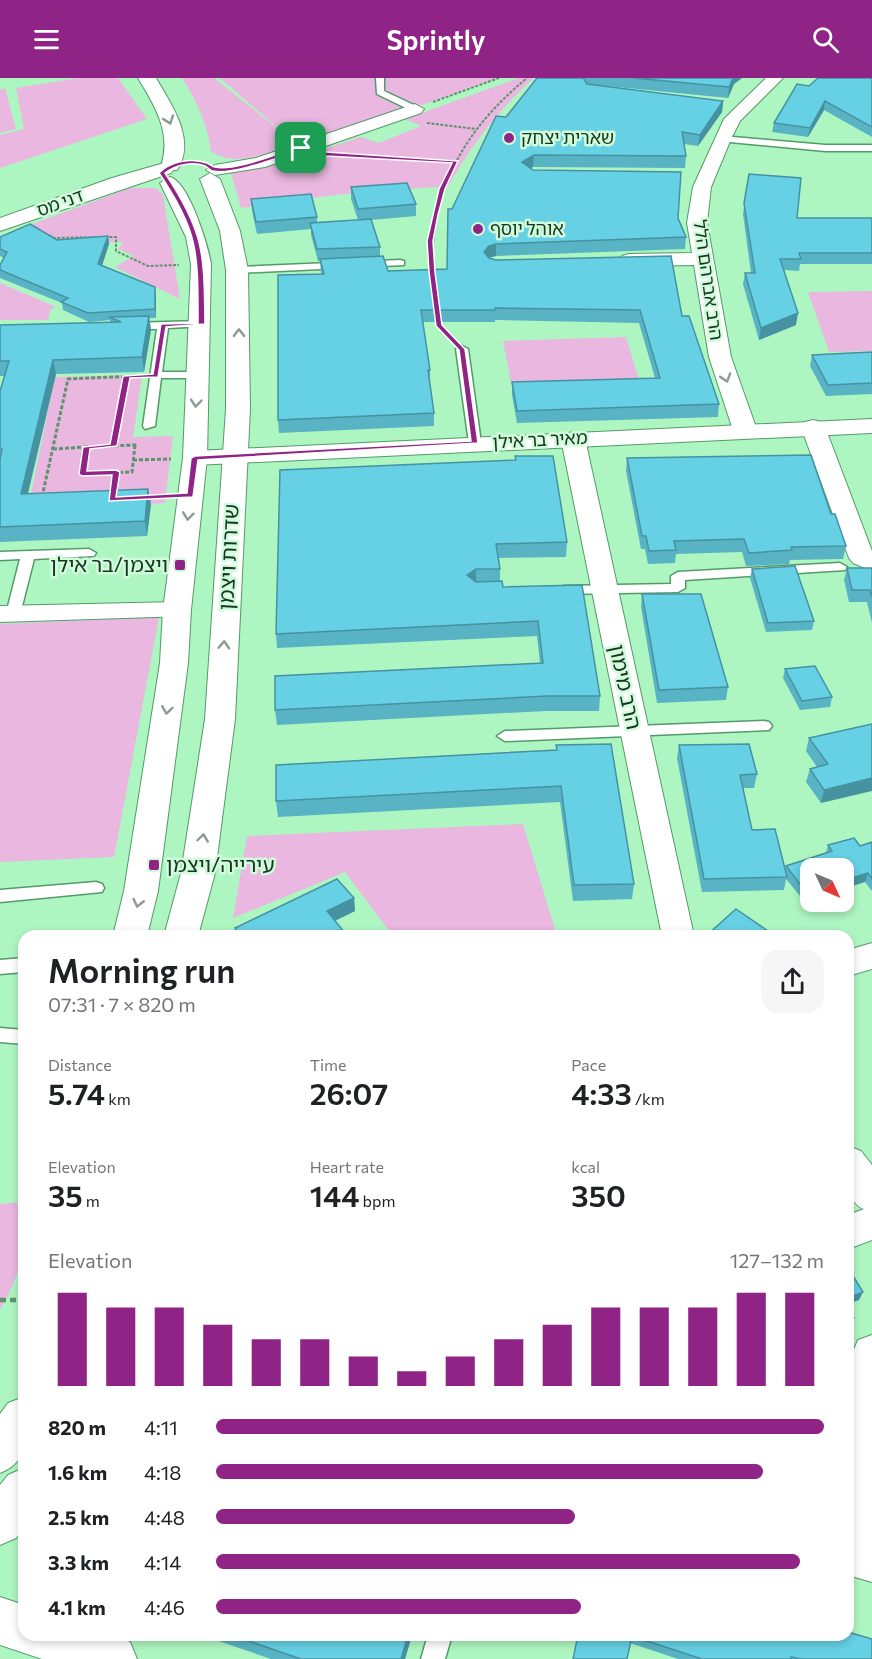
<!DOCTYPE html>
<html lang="en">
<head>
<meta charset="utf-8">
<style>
	:root { --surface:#fff; --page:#f6f6f6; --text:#202124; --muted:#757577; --accent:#902386 }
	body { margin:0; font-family:Commissioner,"Noto Sans Hebrew",sans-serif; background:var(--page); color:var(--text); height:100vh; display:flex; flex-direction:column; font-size:22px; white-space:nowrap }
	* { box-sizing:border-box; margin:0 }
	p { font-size:20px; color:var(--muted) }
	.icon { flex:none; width:33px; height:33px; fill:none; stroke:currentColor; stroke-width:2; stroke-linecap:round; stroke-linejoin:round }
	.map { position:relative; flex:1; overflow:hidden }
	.details { position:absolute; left:18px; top:852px; width:836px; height:711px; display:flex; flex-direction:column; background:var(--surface); border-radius:18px; box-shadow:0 3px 9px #0003 }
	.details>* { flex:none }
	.needle { width:39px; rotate:134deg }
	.fabs { position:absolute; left:800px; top:780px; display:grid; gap:12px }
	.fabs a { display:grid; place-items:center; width:54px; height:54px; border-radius:12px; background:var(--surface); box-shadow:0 3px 9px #0003; font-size:30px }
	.pin { position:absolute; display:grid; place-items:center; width:51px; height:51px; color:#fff; margin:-26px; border-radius:12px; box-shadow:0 3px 9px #0006 }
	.round { display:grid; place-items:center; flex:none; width:63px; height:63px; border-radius:18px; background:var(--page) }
	.head { display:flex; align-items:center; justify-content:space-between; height:102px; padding:0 30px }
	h1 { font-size:33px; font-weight:600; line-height:45px }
	.stats { display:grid; grid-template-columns:repeat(3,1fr); gap:9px; height:102px; padding:6px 30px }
	.stats div { display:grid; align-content:center }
	.stats b { font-size:30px; font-weight:600 }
	.stats small { font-size:16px; font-weight:400 }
	.stats p { font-size:16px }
	.chart { height:168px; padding:12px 30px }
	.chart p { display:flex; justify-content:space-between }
	.chart svg { width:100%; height:108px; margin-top:6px; stroke:var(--accent); stroke-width:6 }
	ul { padding:0 30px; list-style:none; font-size:20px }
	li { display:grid; grid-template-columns:96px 72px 1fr; align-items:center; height:45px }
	li i { height:15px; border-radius:8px; background:var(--accent) }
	header { display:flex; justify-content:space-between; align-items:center; height:78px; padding:0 30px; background:var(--accent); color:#fff; font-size:27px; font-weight:600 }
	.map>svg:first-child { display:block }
</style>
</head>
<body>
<header><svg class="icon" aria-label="menu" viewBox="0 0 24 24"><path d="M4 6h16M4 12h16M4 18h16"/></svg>Sprintly<svg class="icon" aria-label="search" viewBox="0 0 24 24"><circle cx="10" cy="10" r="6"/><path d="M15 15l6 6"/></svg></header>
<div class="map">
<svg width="872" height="1581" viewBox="0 0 872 1581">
	<rect width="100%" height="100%" fill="#aef6c1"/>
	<!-- green -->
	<path fill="#e9b7e0" d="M 78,0 L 118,0 L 147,41 L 0,90 L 0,57 L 24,51 L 16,10 Z
		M 182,0 L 214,0 L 294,64 L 220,0 L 497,0 L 302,70 L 296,65 C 273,74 233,91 211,73 C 209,50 195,19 182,0 Z
		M 519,0 L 534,0 C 497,33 473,66 448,108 L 335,117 L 241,130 L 231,95 L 284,84 L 361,59 L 379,65 L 421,48 L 405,41 Z
		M 5,10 L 16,51 L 0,55 L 0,12 Z
		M 130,110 L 156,110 L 163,117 L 180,221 L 115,189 L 134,178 L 118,171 L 123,164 L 56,165 L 27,148 Z
		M 0,205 L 56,229 L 50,232 L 48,242 L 0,242 Z
		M 872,213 L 872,273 L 829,274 L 808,214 Z
		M 626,259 L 640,305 L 512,310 L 503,263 Z
		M 142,297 L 133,359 L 173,358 L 165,425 L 28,430 L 55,299 Z
		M 159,539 L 114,779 L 0,784 L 0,546 Z
		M 523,746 L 557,858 L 393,858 L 345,794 L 233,840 L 247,758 Z
		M 24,1124 C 24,1175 25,1186 0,1232 L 0,1126 Z"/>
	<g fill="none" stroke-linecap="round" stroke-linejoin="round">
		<!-- service casing -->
		<g stroke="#549a6a" stroke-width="3">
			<path id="service" d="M 376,0 L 384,0 L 384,13 L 418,29 L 418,33 L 412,33 L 377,16 Z
				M 722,58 L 825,67 L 872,67 L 872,73 L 825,73 L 719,63 L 717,61 Z
				M 400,182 L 404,183 L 404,187 L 237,195 L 232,192 L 237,189 Z
				M 201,243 L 205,244 L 205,248 L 168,250 L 162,294 L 199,294 L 205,297 L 199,300 L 161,300 L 155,348 L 145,351 L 143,348 L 157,251 L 130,251 L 124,248 L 130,245 Z
				M 462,268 L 468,271 L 481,365 L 475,369 L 469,365 L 456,271 Z
				M 89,471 L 96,475 L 94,478 L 34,481 L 20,536 L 18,539 L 8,539 L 6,536 L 20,481 L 0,482 L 0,474 Z
				M 840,485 L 847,489 L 845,492 L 685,502 L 685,510 L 678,514 L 563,516 L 556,512 L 563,508 L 671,506 L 671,498 L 678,494 Z
				M 764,643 L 769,644 L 772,648 L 769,652 L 505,663 L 497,658 L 505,653 Z
				M 96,804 L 102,806 L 104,810 L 102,814 L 0,824 L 0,812 Z
				M 24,880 L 24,894 L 0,896 L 0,882 Z
				M 0,950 L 24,952 L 24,966 L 0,964 Z
				M 428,1557 L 452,1557 L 445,1581 L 421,1581 Z"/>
		</g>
		<!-- minor casing -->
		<g stroke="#549a6a" stroke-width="2">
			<path id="minor" d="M 766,0 L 783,0 L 740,43 L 731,61 L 711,109 L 707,145 L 731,279 L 757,352 L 753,357 L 737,357 L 733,352 L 709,279 L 694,187 L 629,188 L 622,186 L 619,182 L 622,178 L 629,176 L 692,175 L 687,145 L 693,109 L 724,41 Z
				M 415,26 L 424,31 L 421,35 L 265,89 L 215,97 L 206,92 L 215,87 L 256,80 Z
				M 813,342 L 821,344 L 825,349 L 872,473 L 872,493 L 853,485 L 849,480 L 801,349 L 805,344 Z
				M 573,354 L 581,356 L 585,361 L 694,858 L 662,858 L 561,361 L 565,356 Z
				M 177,524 L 186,526 L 190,532 L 186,538 L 0,544 L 0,528 Z
				M 872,865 L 872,891 L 848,898 L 848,872 Z
				M 848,1068 L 861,1073 L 872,1087 L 872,1162 L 848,1171 L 848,1137 L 864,1131 C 842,1122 846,1087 848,1068 Z
				M 872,1257 L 872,1504 L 848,1497 L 848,1308 L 852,1276 L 858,1262 Z"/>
		</g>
		<!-- tertiary casing -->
		<g stroke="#549a6a" stroke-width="2">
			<path id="tertiary" d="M 164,85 L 174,91 L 171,95 L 0,153 L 0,140 L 112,100 Z
				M 872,341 L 872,355 L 195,387 L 186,385 L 183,380 L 186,375 L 195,373 Z"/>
		</g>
		<!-- secondary casing -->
		<g stroke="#549a6a" stroke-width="2">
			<path id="secondary" d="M 138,0 L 156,0 C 171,26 197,62 177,92 L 163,92 L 161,88 C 172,55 155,28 138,0 Z
				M 210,95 L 220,101 L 240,153 L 248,192 L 250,331 L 235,641 L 215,795 L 198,858 L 164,858 L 181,795 L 205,641 L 226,331 L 226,192 L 220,153 L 200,101 Z
				M 170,99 C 189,104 208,167 211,186 L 207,380 L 191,532 L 188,585 L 158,813 L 147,858 L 113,858 L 124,813 L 160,585 L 163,532 L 183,380 L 191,186 L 186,159 L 160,105 Z
				M 24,1319 C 24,1352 35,1381 0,1395 L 0,1336 L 8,1325 Z
				M 24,1390 L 24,1450 L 16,1460 L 0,1467 L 0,1407 L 8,1397 Z
				M 0,1519 L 24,1527 L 24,1557 L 114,1557 L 130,1564 L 137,1581 L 42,1581 L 0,1567 Z"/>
		</g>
		<!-- path-far2 -->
		<path stroke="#61926e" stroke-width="2" stroke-dasharray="3 1.5" stroke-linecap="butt" d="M 433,24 L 499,0
			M 427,45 L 476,51
			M 345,77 L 455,83
			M 49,157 L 54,160 L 98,159
			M 105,159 L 116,159 L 116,173 L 148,188 L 179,187
			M 432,195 C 431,111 463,53 527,0
			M 438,241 L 439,248 L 448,257"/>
		<!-- path-far1 -->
		<path stroke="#61926e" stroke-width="3" stroke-dasharray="4 2" stroke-linecap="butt" d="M 447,256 L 450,259
			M 135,367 L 132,394 L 82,396 L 87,369 Z
			M 113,368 L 127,298
			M 53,371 L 87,369
			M 133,382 L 171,381
			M 112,417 L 116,394
			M 42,419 L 68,301 L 137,298
			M 145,420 L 164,419"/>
		<!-- path -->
		<path stroke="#61926e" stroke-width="4.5" stroke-dasharray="6 4" stroke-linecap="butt" d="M 0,1222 L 24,1222"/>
		<!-- service -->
		<use href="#service" fill="#fff" fill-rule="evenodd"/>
		<!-- minor -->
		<use href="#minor" fill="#fff" fill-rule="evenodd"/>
		<!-- tertiary -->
		<use href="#tertiary" fill="#fff" fill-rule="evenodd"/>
		<!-- secondary -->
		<use href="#secondary" fill="#fff" fill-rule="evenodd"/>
	</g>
	<!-- wall -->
	<path fill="#58b3c5" d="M 537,0 L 742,0 L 734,6 L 728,20 L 587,6 L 723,23 L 722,34 L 698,68 L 684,66 L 686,78 L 685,90 L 533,89 L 531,90 L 533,92 L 678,140 L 686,159 L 685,171 L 496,178 L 488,180 L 682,238 L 719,326 L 718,339 L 517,345 L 512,317 L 512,304 L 655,300 L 639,245 L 495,242 L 495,244 L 423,244 L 430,292 L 430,304 L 434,335 L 434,348 L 279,355 L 278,342 L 321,196 L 320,183 L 318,183 L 311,157 L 311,151 L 257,156 L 252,133 L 251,121 L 317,139 L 317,145 L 358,142 L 351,121 L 351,109 L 416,126 L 416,138 L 371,142 L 380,169 L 380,178 L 388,193 L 447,191 L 452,131 L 506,39 Z
		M 872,0 L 872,59 L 824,32 L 808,59 L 772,54 L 774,45 L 809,8 Z
		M 749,96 L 797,140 L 872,140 L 872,186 L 800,186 L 799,193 L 784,192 L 796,247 L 759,262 L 743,206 L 745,195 L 751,195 L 743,136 Z
		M 108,158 L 109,166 L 102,187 L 156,218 L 156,240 L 149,240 L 151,252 L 144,294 L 56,296 L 28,416 L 151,426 L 147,458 L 0,464 L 0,313 L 5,298 L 0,298 L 0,247 L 110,244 L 110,242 L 89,244 L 63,232 L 62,225 L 0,200 L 0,187 L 4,180 L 0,178 L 0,159 L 57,162 Z
		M 872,274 L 872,316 L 826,318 L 810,288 L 812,277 Z
		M 515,378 L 567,464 L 566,479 L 499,480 L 500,491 L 500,503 L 503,509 L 582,507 L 600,618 L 599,633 L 546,633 L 277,647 L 275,632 L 540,585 L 537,558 L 277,570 L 276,556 L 515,382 Z
		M 627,380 L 831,436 L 846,468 L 843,481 L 790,482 L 789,486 L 746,488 L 742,474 L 676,476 L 675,485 L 648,486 L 645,471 L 641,471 L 626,393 Z
		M 847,490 L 872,490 L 872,545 L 867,524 L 849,524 L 844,502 Z
		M 752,491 L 814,543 L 812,552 L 766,554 L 750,500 Z
		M 642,516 L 728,609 L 726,622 L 657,625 L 641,529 Z
		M 785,591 L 832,619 L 830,629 L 800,632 L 783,600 Z
		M 872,646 L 821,725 L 806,704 L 810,691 L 817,689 L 806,673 L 809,660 Z
		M 556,667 L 634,806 L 632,821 L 573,823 L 560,724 L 278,739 L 276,723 L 556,672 Z
		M 679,667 L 757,696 L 754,710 L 743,710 L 752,752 L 785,792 L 786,788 L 826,775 L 828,767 L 860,768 L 872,764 L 872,813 L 865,804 L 810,790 L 810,822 L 805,824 L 786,801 L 784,812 L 702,814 L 677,680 Z
		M 354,820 L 355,833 L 335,843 L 345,855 L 345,858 L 236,858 L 235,850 Z
		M 201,1557 L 412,1557 L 405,1581 L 271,1581 Z
		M 578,1557 L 848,1557 L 872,1581 L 678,1581 L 630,1565 Z"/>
	<!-- shaded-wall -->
	<path fill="#4792a0" d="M 733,0 L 742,0 L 734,6 L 728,20 L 729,9 Z
		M 723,23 L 722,34 L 698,68 L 700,57 Z
		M 825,23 L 824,32 L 808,59 L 810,50 Z
		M 534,77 L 533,89 L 522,95 L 522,84 Z
		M 108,158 L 109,166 L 100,194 L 98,186 Z
		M 496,166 L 496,178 L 488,180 L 484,174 L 489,168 Z
		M 155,209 L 156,218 L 156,240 L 155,231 Z
		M 798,235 L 796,247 L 759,262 L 761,250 Z
		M 149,238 L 151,252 L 144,294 L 142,279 Z
		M 53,282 L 56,296 L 24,431 L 21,416 Z
		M 148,411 L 151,426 L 147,458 L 145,443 Z
		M 476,491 L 476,506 L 467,497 Z
		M 872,700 L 872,713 L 821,725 L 824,712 Z
		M 868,795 L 865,804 L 843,811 L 843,803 Z
		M 810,814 L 810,822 L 805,824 L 807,815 Z
		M 354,820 L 355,833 L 328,846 L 327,833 Z
		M 853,971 L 850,980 L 848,980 L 848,973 Z
		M 863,1214 L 859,1222 L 848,1226 L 848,1220 Z
		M 854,1240 L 851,1248 L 848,1249 L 848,1242 Z
		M 408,1557 L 412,1557 L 405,1581 L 401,1581 Z"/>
	<!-- building -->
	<path fill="#66d0e5" stroke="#4792a0" stroke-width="1.5" d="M 537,0 L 584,0 L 584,1 L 587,6 L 723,23 L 700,57 L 682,54 L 686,78 L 534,77 L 522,84 L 533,92 L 681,94 L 678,140 L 686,159 L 496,166 L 489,168 L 484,174 L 489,180 L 496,182 L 671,178 L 682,238 L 689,238 L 719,326 L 517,333 L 512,304 L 660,300 L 640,232 L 495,230 L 495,232 L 421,232 L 430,292 L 428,292 L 434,335 L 278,342 L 278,197 L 324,196 L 320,181 L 383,178 L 388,193 L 447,191 L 448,131 L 452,131 L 496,38 L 506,39 Z
		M 634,0 L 733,0 L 729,9 Z
		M 818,0 L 872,0 L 872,49 L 825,23 L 810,50 L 774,45 L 797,6 L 809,8 Z
		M 749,96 L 801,100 L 797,140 L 872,140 L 872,175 L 799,175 L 801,181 L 780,181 L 798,235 L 761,250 L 745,195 L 755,195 L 744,125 Z
		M 407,105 L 416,126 L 358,131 L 351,109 Z
		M 311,116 L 317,139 L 256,144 L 251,121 Z
		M 371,141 L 380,169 L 317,171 L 310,145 Z
		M 30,146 L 57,162 L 108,158 L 98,186 L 155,209 L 155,231 L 88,235 L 61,224 L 68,220 L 0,192 L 0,187 L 7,174 L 0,171 L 0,159 Z
		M 149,238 L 142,279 L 53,282 L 21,416 L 148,411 L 145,443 L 0,449 L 0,381 L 2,371 L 0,371 L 0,313 L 9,283 L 0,283 L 0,247 L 121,244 L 109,239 Z
		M 872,274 L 872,305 L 828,307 L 812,277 Z
		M 811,377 L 831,436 L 835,436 L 846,468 L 791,469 L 792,472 L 749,475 L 744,461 L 674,463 L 676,472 L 649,473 L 646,458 L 642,458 L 627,380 Z
		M 515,378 L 553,378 L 567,464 L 496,466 L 500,491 L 476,491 L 467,497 L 476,504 L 502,503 L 503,509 L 582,507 L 600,618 L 547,618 L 275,632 L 275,598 L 543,585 L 538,543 L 276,556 L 280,392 L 516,382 Z
		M 795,488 L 814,543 L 768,545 L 752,491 Z
		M 847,490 L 872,490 L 872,519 L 870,512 L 852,512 Z
		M 642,516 L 701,516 L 728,609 L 659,612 Z
		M 815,588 L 832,619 L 802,623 L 785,591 Z
		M 872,646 L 872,700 L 824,712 L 810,691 L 828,686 L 809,660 Z
		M 611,666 L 634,806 L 574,807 L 561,708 L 276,723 L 276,687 L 557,672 L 556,667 Z
		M 749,666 L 757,696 L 740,697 L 752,752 L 775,751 L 787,799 L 704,801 L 679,667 Z
		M 854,760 L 860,768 L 872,764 L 872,801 L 868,795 L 843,803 L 843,790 L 810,790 L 810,814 L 807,815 L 786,788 L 832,773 L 828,767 Z
		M 337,801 L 354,820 L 327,833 L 345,855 L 339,858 L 241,858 L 235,850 Z
		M 736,831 L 768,853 L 762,858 L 709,858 L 707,857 Z
		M 848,962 L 853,971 L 848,973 Z
		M 848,1190 L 863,1214 L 848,1220 Z
		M 848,1228 L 854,1240 L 848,1242 Z
		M 848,1278 L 852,1279 L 848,1343 Z
		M 848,1554 L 872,1561 L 872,1581 L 801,1581 L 791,1579 L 791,1581 L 702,1581 L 632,1558 L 627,1581 L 573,1581 L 578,1557 L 848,1557 Z
		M 231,1557 L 408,1557 L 401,1581 L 301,1581 Z"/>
	<!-- one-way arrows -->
	<defs><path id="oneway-chevron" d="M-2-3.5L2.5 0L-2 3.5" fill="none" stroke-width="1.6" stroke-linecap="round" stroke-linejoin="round" transform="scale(1.5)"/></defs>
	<g stroke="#8c9a90">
		<use href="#oneway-chevron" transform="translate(169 42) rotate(71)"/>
		<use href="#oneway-chevron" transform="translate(239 255) rotate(-91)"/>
		<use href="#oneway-chevron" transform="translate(726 300) rotate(73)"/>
		<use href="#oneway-chevron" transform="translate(196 325) rotate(95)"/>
		<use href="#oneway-chevron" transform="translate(188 438) rotate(97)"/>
		<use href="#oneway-chevron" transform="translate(224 567) rotate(-87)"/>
		<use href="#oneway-chevron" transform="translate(167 632) rotate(98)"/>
		<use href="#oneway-chevron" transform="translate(203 760) rotate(-82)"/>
		<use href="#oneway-chevron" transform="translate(138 825) rotate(103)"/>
	</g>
	<!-- route -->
	<path fill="#902386" stroke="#fff" stroke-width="1.5" fill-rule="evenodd" d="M 301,69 L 326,74 L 458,83 L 445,111 L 438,137 L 433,163 L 435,194 L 442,247 L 465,271 L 478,365 L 198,382 L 193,419 L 109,423 L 112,397 L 82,398 L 79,396 L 83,369 L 110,366 L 123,298 L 153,296 L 161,246 L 198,245 C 198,175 199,154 159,95 C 170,84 191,79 207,85 C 210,86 212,89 215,89 C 233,94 282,74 301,69 ZM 301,72 L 326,78 L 452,85 L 439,111 L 427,163 L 429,194 L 436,248 L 459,272 L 471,363 L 195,378 L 191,380 L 187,415 L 116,419 L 120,394 L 116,392 L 87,393 L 90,371 L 117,368 L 130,300 L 158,299 L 166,249 L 205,246 C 204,176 205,155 165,95 C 175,87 192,83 205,88 C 207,89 211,93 213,93 C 232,98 282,78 301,72 Z"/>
	<!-- markers -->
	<g fill="#902386" stroke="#d1fcdb" stroke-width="2">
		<circle cx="509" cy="60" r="6"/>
		<circle cx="478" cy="151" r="6"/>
		<rect x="174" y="481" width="12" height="12" rx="3"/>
		<rect x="148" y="781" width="12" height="12" rx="3"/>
	</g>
	<g text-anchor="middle" stroke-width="5" stroke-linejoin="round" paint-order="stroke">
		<!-- far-poi labels -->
		<g font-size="18" fill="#183521" stroke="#d1fcdb" text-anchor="start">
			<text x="521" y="66">שארית יצחק</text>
			<text x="490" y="157">אוהל יוסף</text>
		</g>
		<!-- far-street labels -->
		<g font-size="18" fill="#183521" stroke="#d1fcdb">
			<text transform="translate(60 125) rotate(-20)" y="6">דני מס</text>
			<text transform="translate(708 202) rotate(82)" y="6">הרב אברהם הלל</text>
			<text transform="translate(540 362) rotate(-3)" y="6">מאיר בר אילן</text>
		</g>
		<!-- street labels -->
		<g font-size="21" fill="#183521" stroke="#d1fcdb">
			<text transform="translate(229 479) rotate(-87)" y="7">שדרות ויצמן</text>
			<text transform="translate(625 609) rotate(78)" y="7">הרב מימון</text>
		</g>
		<!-- poi labels -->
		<g font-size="21" fill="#183521" stroke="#d1fcdb" text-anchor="end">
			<text x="168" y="494">ויצמן/בר אילן</text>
			<text x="166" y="794" text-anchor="start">עירייה/ויצמן</text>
		</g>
	</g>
</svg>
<div class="fabs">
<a><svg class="needle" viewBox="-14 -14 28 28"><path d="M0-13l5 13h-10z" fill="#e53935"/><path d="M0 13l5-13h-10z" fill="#757577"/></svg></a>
</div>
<div class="pin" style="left:301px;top:70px;background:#1e9e55"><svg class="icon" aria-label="arrive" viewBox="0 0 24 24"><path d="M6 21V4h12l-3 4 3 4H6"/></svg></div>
<section class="details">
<div class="head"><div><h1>Morning run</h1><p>07:31 · 7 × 820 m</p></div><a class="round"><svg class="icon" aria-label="share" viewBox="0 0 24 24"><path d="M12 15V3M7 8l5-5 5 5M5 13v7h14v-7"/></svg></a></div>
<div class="stats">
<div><p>Distance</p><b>5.74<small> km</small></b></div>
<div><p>Time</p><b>26:07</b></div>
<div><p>Pace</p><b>4:33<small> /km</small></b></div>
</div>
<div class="stats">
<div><p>Elevation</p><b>35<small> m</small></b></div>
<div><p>Heart rate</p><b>144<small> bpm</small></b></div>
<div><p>kcal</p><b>350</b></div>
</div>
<div class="chart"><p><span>Elevation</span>127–132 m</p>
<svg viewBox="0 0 160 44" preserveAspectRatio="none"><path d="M5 44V6M15 44V12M25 44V12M35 44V19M45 44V25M55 44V25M65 44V32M75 44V38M85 44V32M95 44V25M105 44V19M115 44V12M125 44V12M135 44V12M145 44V6M155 44V6"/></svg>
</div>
<ul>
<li><b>820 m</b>4:11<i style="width:100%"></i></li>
<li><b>1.6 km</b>4:18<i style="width:90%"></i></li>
<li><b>2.5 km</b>4:48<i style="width:59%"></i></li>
<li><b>3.3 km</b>4:14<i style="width:96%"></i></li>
<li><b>4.1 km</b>4:46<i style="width:60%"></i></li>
</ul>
</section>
</div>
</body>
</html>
